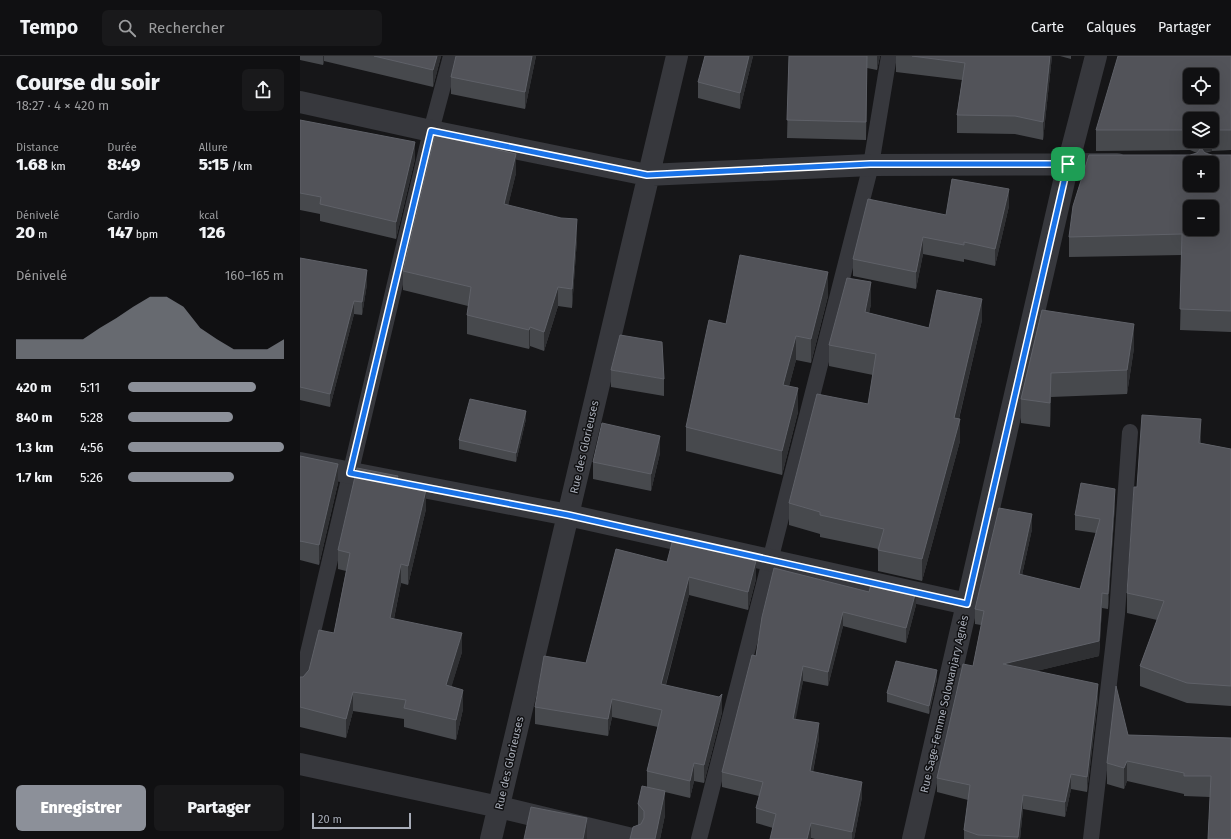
<!DOCTYPE html>
<html lang="fr">
<head>
<meta charset="utf-8">
<style>
	:root { --surface:#101012; --page:#19191b; --text:#f1f3f6; --muted:#9c9d9f; --line:#303032; --accent:#8c9099 }
	body { margin:0; font-family:"Fira Sans",sans-serif; background:var(--page); color:var(--text); height:100vh; display:flex; flex-direction:column; font-size:15px; white-space:nowrap }
	* { box-sizing:border-box; margin:0 }
	p { font-size:13px; color:var(--muted) }
	.icon { flex:none; width:22px; height:22px; fill:none; stroke:currentColor; stroke-width:2; stroke-linecap:round; stroke-linejoin:round }
	.map { position:relative; flex:1; overflow:hidden }
	.panel { display:flex; flex-direction:column; background:var(--surface); width:300px }
	.panel>* { flex:none }
	.tools { position:absolute; left:883px; top:12px; display:grid; gap:8px }
	.tools a { display:grid; place-items:center; width:36px; height:36px; border-radius:6px; background:var(--surface); box-shadow:0 4px 16px #0002,0 0 0 1px var(--line); font-size:20px }
	.scale { position:absolute; left:12px; bottom:10px; width:99px; box-sizing:border-box; padding-left:4px; border:2px solid #a8adb8; border-top:0; font-size:11px; line-height:14px; white-space:nowrap; color:#a8adb8; -webkit-text-stroke:3px #111113; paint-order:stroke }
	.pin { position:absolute; display:grid; place-items:center; width:34px; height:34px; color:#fff; margin:-17px; border-radius:8px; box-shadow:0 2px 6px #0006 }
	.round { display:grid; place-items:center; flex:none; width:42px; height:42px; border-radius:6px; background:var(--page) }
	.head { display:flex; align-items:center; justify-content:space-between; height:68px; padding:0 16px }
	h1 { font-size:22px; font-weight:800; line-height:30px }
	.figures { display:grid; grid-template-columns:repeat(3,1fr); gap:6px; height:68px; padding:4px 16px }
	.figures div { display:grid; align-content:center }
	.figures b { font-size:17px; font-weight:800 }
	.figures small { font-size:11px; font-weight:400 }
	.figures p { font-size:11px }
	.chart { height:112px; padding:8px 16px }
	.chart p { display:flex; justify-content:space-between }
	.chart svg { width:100%; height:72px; margin-top:4px; fill:var(--accent); opacity:.7 }
	.action { display:flex; gap:8px; margin-top:auto; padding:8px 16px }
	.action a { flex:1; height:46px; border-radius:6px; background:var(--accent); color:#fff; font-size:16px; font-weight:800; line-height:46px; text-align:center }
	.action a+a { background:var(--page); color:var(--text) }
	ul { padding:0 16px; list-style:none; font-size:13px }
	li { display:grid; grid-template-columns:64px 48px 1fr; align-items:center; height:30px }
	li i { height:10px; border-radius:5px; background:var(--accent) }
	header { display:flex; align-items:center; gap:24px; box-sizing:border-box; height:56px; padding:0 20px; background:var(--surface); border-bottom:1px solid var(--line) }
	header strong { font-size:19px }
	nav { display:flex; gap:22px; margin-inline-start:auto; font-size:14px }
	.search { width:280px; height:36px; background:var(--page); display:flex; align-items:center; gap:10px; box-sizing:border-box; padding:0 14px; border-radius:6px; color:var(--muted); font-size:15px }
	main { display:flex; flex:1; min-height:0 }
	.map>svg:first-child { display:block }
</style>
</head>
<body>
<header>
<strong>Tempo</strong>
<div class="search"><svg class="icon" aria-label="search" viewBox="0 0 24 24"><circle cx="10" cy="10" r="6"/><path d="M15 15l6 6"/></svg>Rechercher</div>
<nav><a>Carte</a><a>Calques</a><a>Partager</a></nav>
</header>
<main>
<section class="panel">
<div class="head"><div><h1>Course du soir</h1><p>18:27 · 4 × 420 m</p></div><a class="round"><svg class="icon" aria-label="share" viewBox="0 0 24 24"><path d="M12 15V3M7 8l5-5 5 5M5 13v7h14v-7"/></svg></a></div>
<div class="figures">
<div><p>Distance</p><b>1.68<small> km</small></b></div>
<div><p>Durée</p><b>8:49</b></div>
<div><p>Allure</p><b>5:15<small> /km</small></b></div>
</div>
<div class="figures">
<div><p>Dénivelé</p><b>20<small> m</small></b></div>
<div><p>Cardio</p><b>147<small> bpm</small></b></div>
<div><p>kcal</p><b>126</b></div>
</div>
<div class="chart"><p><span>Dénivelé</span>160–165 m</p>
<svg viewBox="0 0 160 44" preserveAspectRatio="none"><path d="M0 44V32L10 32L20 32L30 32L40 32L50 25L60 19L70 12L80 6L90 6L100 12L110 25L120 32L130 38L140 38L150 38L160 32V44z"/></svg>
</div>
<ul>
<li><b>420 m</b>5:11<i style="width:82%"></i></li>
<li><b>840 m</b>5:28<i style="width:67%"></i></li>
<li><b>1.3 km</b>4:56<i style="width:100%"></i></li>
<li><b>1.7 km</b>5:26<i style="width:68%"></i></li>
</ul>
<div class="action"><a>Enregistrer</a><a>Partager</a></div>
</section>
<div class="map">
<svg width="931" height="783" viewBox="0 0 931 783">
	<rect width="100%" height="100%" fill="#161618"/>
	<g fill="none" stroke-linecap="round" stroke-linejoin="round">
		<!-- lane -->
		<path stroke="#37383d" stroke-width="16" d="M 0,631 L 131,75 L 151,0
			M 399,783 L 571,109 L 589,0
			M 791,783 L 817,558 L 830,376"/>
		<!-- street -->
		<path stroke="#37383d" stroke-width="22" d="M 0,46 L 131,75 L 347,119 L 571,109 L 817,108
			M 0,407 L 268,459 L 667,548
			M 0,708 L 199,751 L 332,783
			M 191,783 L 377,0
			M 613,783 L 768,108 L 796,0"/>
	</g>
	<!-- wall -->
	<path fill="#47494d" fill-rule="evenodd" d="M 0,0 L 141,0 L 133,31 L 24,5 L 23,9 L 0,4 Z
		M 156,0 L 236,0 L 225,53 L 151,38 L 151,21 Z
		M 453,0 L 440,53 L 398,42 L 398,26 Z
		M 489,0 L 580,0 L 577,14 L 567,12 L 566,84 L 487,82 Z
		M 596,0 L 752,0 L 743,84 L 715,78 L 657,77 L 657,59 L 662,24 L 596,16 Z
		M 760,0 L 771,0 L 771,3 Z
		M 931,0 L 931,94 L 912,95 L 905,97 L 912,99 L 931,99 L 931,276 L 880,274 L 882,199 L 769,201 L 769,181 L 890,99 L 897,97 L 890,94 L 796,95 L 796,74 ZM 890,63 L 912,63 L 912,85 L 890,85 Z
		M 0,64 L 115,103 L 96,183 L 20,165 L 20,158 L 0,154 Z
		M 216,117 L 208,149 L 277,183 L 272,252 L 258,250 L 244,295 L 230,290 L 229,293 L 167,278 L 167,259 L 168,250 L 103,234 L 103,215 Z
		M 709,150 L 695,210 L 664,203 L 664,206 L 623,198 L 616,233 L 553,220 L 553,203 L 646,159 Z
		M 0,202 L 67,228 L 62,259 L 54,258 L 30,351 L 0,344 Z
		M 528,240 L 511,307 L 496,304 L 489,330 L 498,356 L 482,419 L 386,395 L 386,371 L 426,268 Z
		M 571,248 L 569,257 L 629,272 L 682,264 L 659,363 L 660,385 L 622,525 L 578,515 L 578,493 L 520,481 L 520,478 L 489,469 L 489,447 L 568,348 L 573,319 L 529,310 L 529,289 Z
		M 742,254 L 834,292 L 827,338 L 751,341 L 750,371 L 721,367 L 721,343 Z
		M 311,314 L 364,323 L 364,340 L 311,331 Z
		M 226,363 L 216,406 L 159,393 L 159,384 Z
		M 901,383 L 901,387 L 931,393 L 931,650 L 887,647 L 840,630 L 840,610 L 857,564 L 827,557 L 827,537 L 837,431 Z
		M 360,397 L 351,435 L 293,423 L 293,406 Z
		M 0,400 L 38,427 L 19,509 L 0,504 Z
		M 98,428 L 126,453 L 108,529 L 101,527 L 94,563 L 162,596 L 151,631 L 163,653 L 156,684 L 104,671 L 104,663 L 53,655 L 46,682 L 0,671 L 0,621 L 3,621 L 9,614 L 34,577 L 46,515 L 38,513 L 38,494 Z
		M 815,448 L 808,553 L 802,552 L 799,600 L 736,615 L 798,643 L 787,736 L 771,733 L 765,761 L 723,753 L 720,783 L 664,783 L 664,774 L 668,744 L 637,736 L 637,722 L 673,610 L 681,569 L 675,568 L 675,553 L 732,473 L 722,519 L 780,533 L 796,477 L 775,474 L 775,459 Z
		M 367,506 L 456,523 L 448,554 L 389,539 L 366,629 L 422,656 L 404,727 L 394,725 L 390,742 L 365,736 L 365,759 L 360,783 L 330,783 L 338,769 L 338,748 L 347,731 L 347,715 L 358,671 L 312,661 L 308,680 L 235,668 L 235,651 L 286,607 Z
		M 616,549 L 606,587 L 543,570 L 528,630 L 503,625 L 495,663 L 519,682 L 513,716 L 562,741 L 554,783 L 515,783 L 511,782 L 511,783 L 470,783 L 473,772 L 456,767 L 456,752 L 459,740 L 422,731 L 422,716 L 456,600 L 462,561 Z
		M 637,623 L 629,658 L 587,646 L 587,637 Z
		M 828,679 L 931,682 L 931,783 L 908,783 L 910,741 L 884,740 L 884,738 L 827,725 L 824,733 L 807,728 L 807,707 Z"/>
	<!-- shaded-wall -->
	<path fill="#2f3033" d="M 23,0 L 24,0 L 24,5 L 23,9 Z
		M 137,0 L 141,0 L 133,31 L 133,14 Z
		M 232,0 L 236,0 L 225,53 L 225,36 Z
		M 449,0 L 453,0 L 440,53 L 440,37 Z
		M 567,0 L 567,12 L 566,84 L 566,66 Z
		M 577,0 L 580,0 L 577,14 Z
		M 750,0 L 752,0 L 743,84 L 743,66 Z
		M 901,85 L 912,85 L 912,95 L 905,96 L 901,101 Z
		M 115,86 L 115,103 L 96,183 L 96,166 Z
		M 216,98 L 216,117 L 204,167 L 204,148 Z
		M 709,133 L 709,150 L 695,210 L 695,193 Z
		M 277,163 L 277,183 L 272,252 L 272,233 Z
		M 623,181 L 623,198 L 616,233 L 616,216 Z
		M 67,214 L 67,228 L 62,259 L 62,246 Z
		M 528,216 L 528,240 L 511,307 L 511,283 Z
		M 571,226 L 571,248 L 565,277 L 565,256 Z
		M 258,231 L 258,250 L 244,295 L 244,276 Z
		M 682,243 L 682,264 L 654,383 L 654,362 Z
		M 54,245 L 54,258 L 30,351 L 30,338 Z
		M 834,268 L 834,292 L 827,338 L 827,314 Z
		M 230,271 L 230,290 L 229,293 L 229,274 Z
		M 496,280 L 496,304 L 483,353 L 483,329 Z
		M 751,317 L 751,341 L 750,371 L 750,347 Z
		M 498,332 L 498,356 L 482,419 L 482,395 Z
		M 226,355 L 226,363 L 216,406 L 216,397 Z
		M 660,363 L 660,385 L 622,525 L 622,503 Z
		M 901,363 L 901,383 L 899,408 L 899,387 Z
		M 360,380 L 360,397 L 351,435 L 351,418 Z
		M 38,408 L 38,427 L 19,509 L 19,489 Z
		M 815,433 L 815,448 L 808,553 L 808,538 Z
		M 126,434 L 126,453 L 108,529 L 108,510 Z
		M 732,458 L 732,473 L 719,533 L 719,518 Z
		M 456,505 L 456,523 L 448,554 L 448,536 Z
		M 101,508 L 101,527 L 90,582 L 90,562 Z
		M 389,521 L 389,539 L 361,646 L 361,628 Z
		M 616,535 L 616,549 L 606,587 L 606,572 Z
		M 802,537 L 802,552 L 799,600 L 703,623 L 703,608 Z
		M 543,556 L 543,570 L 528,630 L 528,616 Z
		M 162,577 L 162,596 L 146,649 L 146,629 Z
		M 503,610 L 503,625 L 493,678 L 493,663 Z
		M 637,614 L 637,623 L 629,658 L 629,650 Z
		M 798,628 L 798,643 L 787,736 L 787,721 Z
		M 163,634 L 163,653 L 156,684 L 156,664 Z
		M 53,636 L 53,655 L 46,682 L 46,663 Z
		M 422,638 L 422,656 L 404,727 L 404,709 Z
		M 312,643 L 312,661 L 308,680 L 308,663 Z
		M 519,667 L 519,682 L 510,730 L 510,715 Z
		M 827,705 L 827,725 L 824,733 L 824,712 Z
		M 394,707 L 394,725 L 390,742 L 390,725 Z
		M 771,718 L 771,733 L 765,761 L 765,746 Z
		M 562,726 L 562,741 L 554,783 L 552,783 L 552,776 Z
		M 365,735 L 365,759 L 360,783 L 355,783 Z
		M 723,739 L 723,753 L 720,783 L 718,783 Z
		M 287,762 L 287,783 L 283,783 Z
		M 511,767 L 511,783 L 507,783 Z"/>
	<!-- building -->
	<path fill="#525359" stroke="#5f6168" fill-rule="evenodd" d="M 74,0 L 137,0 L 133,14 Z
		M 156,0 L 232,0 L 225,36 L 151,21 Z
		M 405,0 L 449,0 L 440,37 L 398,26 Z
		M 489,0 L 567,0 L 566,66 L 487,64 Z
		M 612,0 L 750,0 L 743,66 L 715,60 L 657,59 L 665,7 Z
		M 818,0 L 931,0 L 931,74 L 912,74 L 912,63 L 890,63 L 890,74 L 796,74 ZM 890,19 L 912,19 L 912,41 L 890,41 Z
		M 0,64 L 115,86 L 96,166 L 20,148 L 21,141 L 0,137 Z
		M 135,79 L 216,98 L 204,148 L 261,162 L 277,163 L 272,233 L 258,231 L 244,276 L 230,271 L 229,274 L 167,259 L 171,231 L 103,215 Z
		M 901,92 L 905,97 L 912,99 L 931,99 L 931,255 L 880,253 L 882,178 L 769,181 L 773,150 L 789,99 L 890,99 L 897,97 ZM 890,107 L 912,107 L 912,129 L 890,129 ZM 890,151 L 912,151 L 912,173 L 890,173 Z
		M 652,123 L 709,133 L 695,193 L 664,186 L 664,189 L 623,181 L 616,216 L 553,203 L 568,143 L 646,159 Z
		M 440,199 L 528,216 L 511,283 L 496,280 L 483,329 L 498,332 L 482,395 L 386,371 L 409,264 L 426,268 Z
		M 0,202 L 67,214 L 62,246 L 54,245 L 30,338 L 0,331 Z
		M 547,222 L 571,226 L 565,256 L 629,272 L 637,234 L 682,243 L 654,362 L 660,363 L 622,503 L 578,494 L 584,473 L 520,459 L 520,456 L 489,447 L 517,338 L 568,348 L 576,298 L 529,289 Z
		M 742,254 L 834,268 L 827,314 L 751,317 L 750,347 L 721,343 Z
		M 320,279 L 362,286 L 364,323 L 311,314 Z
		M 170,343 L 226,355 L 216,397 L 159,384 Z
		M 842,359 L 901,363 L 899,387 L 931,393 L 931,630 L 887,627 L 840,610 L 864,545 L 827,537 L 834,431 L 837,431 Z
		M 302,367 L 360,380 L 351,418 L 293,406 Z
		M 0,400 L 38,408 L 19,489 L 0,485 L 0,486 Z
		M 57,412 L 98,420 L 96,427 L 126,434 L 108,510 L 101,508 L 90,562 L 162,577 L 146,629 L 163,634 L 156,664 L 104,652 L 106,644 L 53,636 L 46,663 L 0,651 L 0,621 L 3,621 L 9,614 L 19,574 L 34,577 L 50,497 L 38,494 Z
		M 781,427 L 815,433 L 808,538 L 802,537 L 799,585 L 703,608 L 798,628 L 787,721 L 771,718 L 765,746 L 723,739 L 718,781 L 678,779 L 664,774 L 670,729 L 637,722 L 663,608 L 673,610 L 684,555 L 675,553 L 699,452 L 732,458 L 719,518 L 780,533 L 800,463 L 775,459 Z
		M 374,479 L 444,496 L 442,502 L 456,505 L 448,536 L 389,521 L 361,628 L 419,641 L 422,638 L 404,709 L 394,707 L 390,725 L 347,715 L 362,654 L 312,643 L 308,663 L 235,651 L 244,600 L 286,607 L 316,493 L 367,506 Z
		M 474,512 L 569,536 L 572,525 L 616,535 L 606,572 L 543,556 L 528,616 L 503,610 L 493,663 L 519,667 L 510,715 L 562,726 L 552,776 L 511,767 L 507,783 L 470,783 L 476,758 L 456,752 L 463,726 L 422,716 L 452,599 L 456,600 L 462,561 Z
		M 596,605 L 637,614 L 629,650 L 587,637 Z
		M 816,630 L 828,679 L 931,682 L 931,783 L 908,783 L 911,720 L 884,720 L 884,717 L 827,705 L 824,712 L 807,707 Z
		M 342,730 L 365,735 L 355,783 L 330,783 L 333,771 L 341,768 L 344,762 L 344,755 L 338,748 Z
		M 231,751 L 287,762 L 283,783 L 224,783 Z"/>
	<g fill="none" stroke-linecap="round" stroke-linejoin="round">
		<!-- route casing -->
		<g stroke="#fff" stroke-width="8">
			<path id="route" d="M 131,75 L 347,119 L 570,108 L 768,108 L 667,548 L 268,459 L 50,417 Z"/>
		</g>
		<!-- route -->
		<use href="#route" stroke="#1a73e8" stroke-width="5"/>
	</g>
	<g text-anchor="middle" stroke-width="3" stroke-linejoin="round" paint-order="stroke">
		<!-- street labels -->
		<g font-size="11" fill="#a8adb8" stroke="#111113">
			<text transform="translate(284 391) rotate(-77)" y="4">Rue des Glorieuses</text>
			<text transform="translate(644 648) rotate(-77)" y="4">Rue Sage-Femme Solowanjary Agnès</text>
			<text transform="translate(209 707) rotate(-77)" y="4">Rue des Glorieuses</text>
		</g>
	</g>
</svg>
<div class="tools">
<a><svg class="icon" aria-label="locate" viewBox="0 0 24 24"><circle cx="12" cy="12" r="6"/><path d="M12 2v4M12 18v4M2 12h4M18 12h4"/></svg></a>
<a><svg class="icon" aria-label="layers" viewBox="0 0 24 24"><path d="M12 4l9 5-9 5-9-5zM3 14l9 5 9-5"/></svg></a>
<a>+</a>
<a>−</a>
</div>
<div class="scale">20 m</div>
<div class="pin" style="left:768px;top:108px;background:#1e9e55"><svg class="icon" aria-label="arrive" viewBox="0 0 24 24"><path d="M6 21V4h12l-3 4 3 4H6"/></svg></div>
</div>
</main>
</body>
</html>
